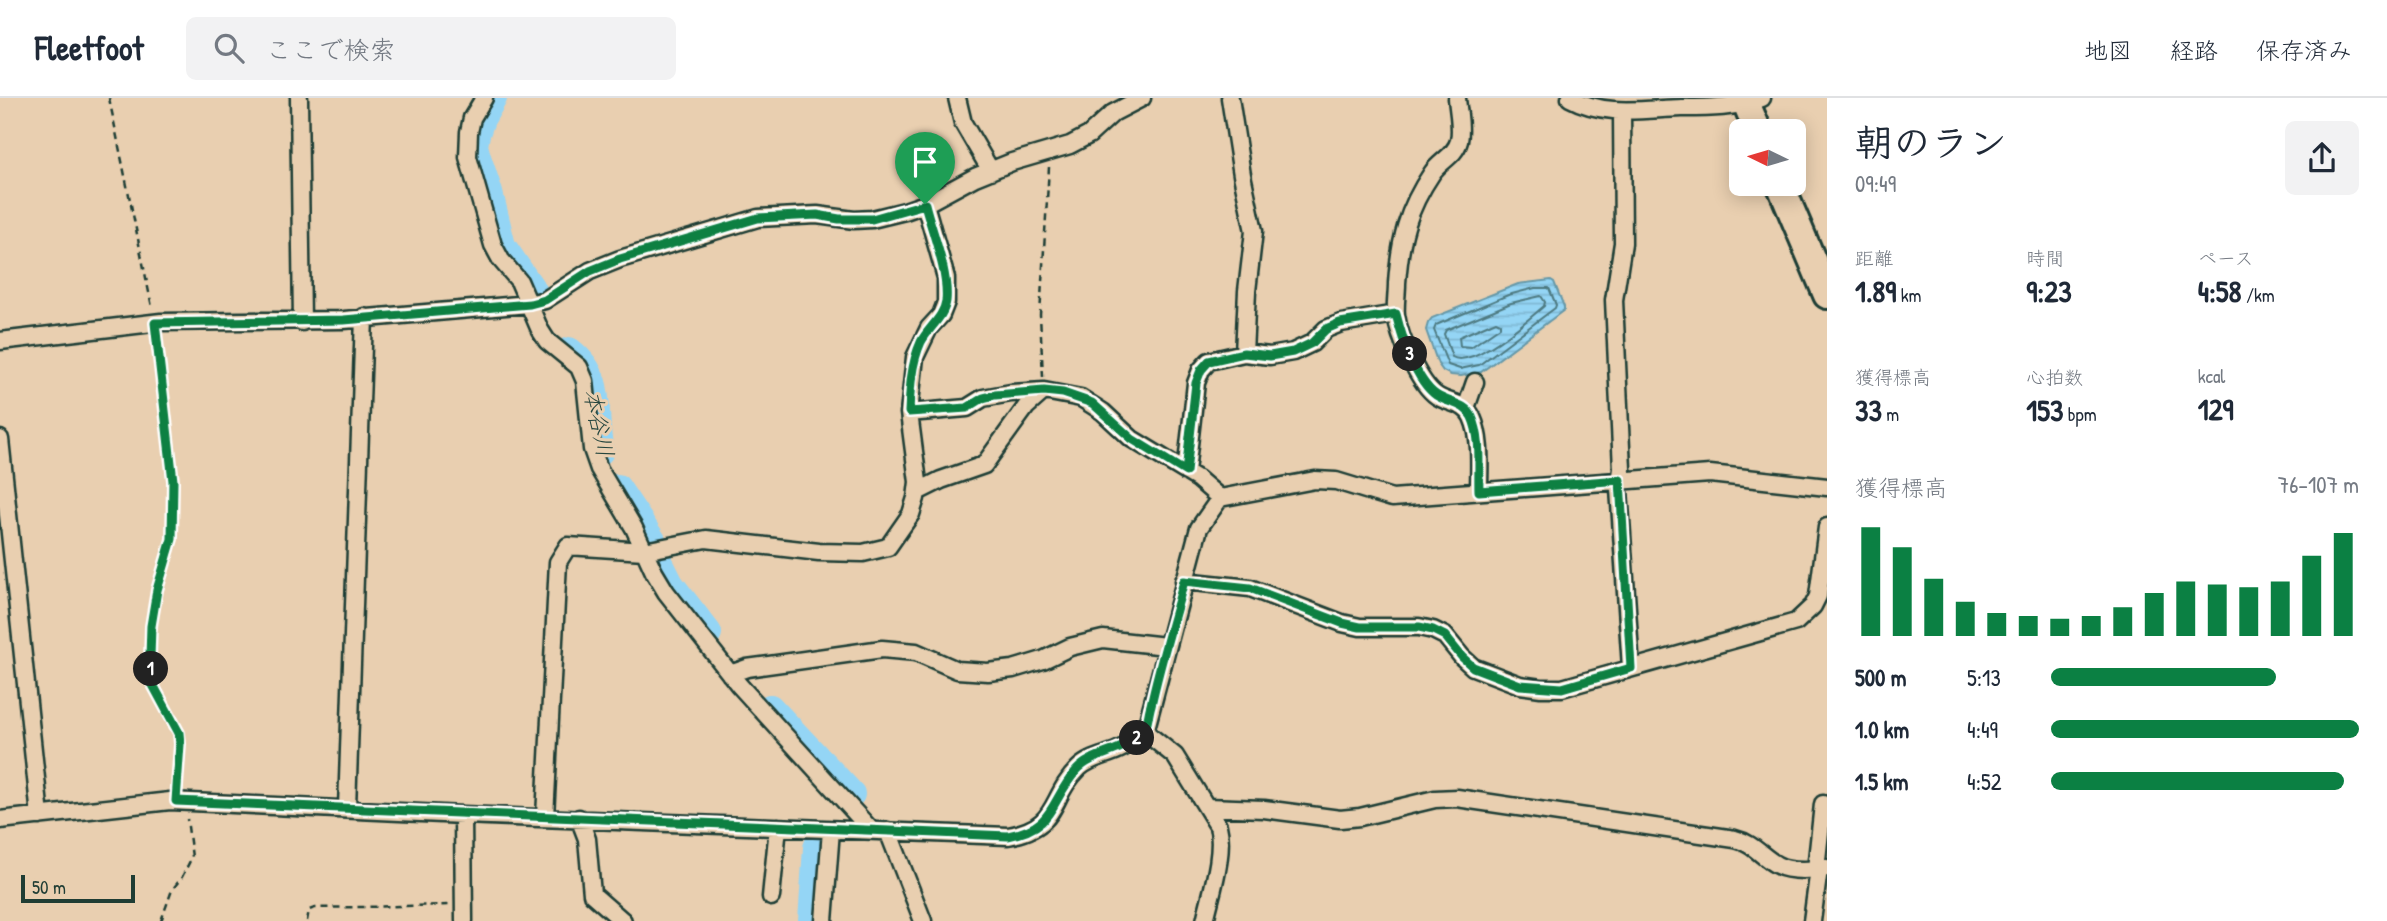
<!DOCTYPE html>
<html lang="ja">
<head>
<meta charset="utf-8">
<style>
	:root { --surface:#fff; --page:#f2f2f3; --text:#1f2937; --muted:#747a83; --line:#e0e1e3; --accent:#0b8043 }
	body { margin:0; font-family:"Patrick Hand","Klee One",sans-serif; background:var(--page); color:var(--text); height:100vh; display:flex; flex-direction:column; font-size:26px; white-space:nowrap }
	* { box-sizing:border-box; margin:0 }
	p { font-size:23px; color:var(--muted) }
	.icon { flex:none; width:38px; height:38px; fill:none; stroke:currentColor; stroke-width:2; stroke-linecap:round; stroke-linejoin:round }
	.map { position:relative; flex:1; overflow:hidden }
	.side { display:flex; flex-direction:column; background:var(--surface); width:560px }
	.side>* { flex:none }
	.needle { width:46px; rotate:275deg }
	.tools { position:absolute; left:1729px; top:21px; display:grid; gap:14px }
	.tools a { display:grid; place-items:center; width:77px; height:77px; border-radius:10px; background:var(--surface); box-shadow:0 4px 18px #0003; font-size:35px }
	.scale { position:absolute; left:21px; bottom:18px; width:114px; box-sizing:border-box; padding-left:7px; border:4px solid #1f3d34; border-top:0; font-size:19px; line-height:24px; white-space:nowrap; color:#1f3d34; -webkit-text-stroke:5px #e9cfb0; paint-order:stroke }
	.pin { position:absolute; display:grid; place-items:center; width:60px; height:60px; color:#fff; margin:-72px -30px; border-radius:50% 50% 50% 0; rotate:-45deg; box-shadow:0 0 7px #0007 }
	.pin .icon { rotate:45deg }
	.km { position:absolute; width:35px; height:35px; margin:-18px; border-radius:50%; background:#222; color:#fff; font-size:19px; line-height:35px; text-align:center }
	.round { display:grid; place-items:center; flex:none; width:74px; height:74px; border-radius:10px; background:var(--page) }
	.summary { display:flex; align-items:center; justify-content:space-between; height:119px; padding:0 28px }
	h1 { font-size:38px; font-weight:700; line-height:52px }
	.metrics { display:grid; grid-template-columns:repeat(3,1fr); gap:10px; height:119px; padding:7px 28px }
	.metrics div { display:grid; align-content:center }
	.metrics b { font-size:30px; font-weight:700 }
	.metrics small { font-size:19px; font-weight:400 }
	.metrics p { font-size:19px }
	.chart { height:196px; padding:14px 28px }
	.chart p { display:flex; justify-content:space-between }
	.chart svg { width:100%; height:126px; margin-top:7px; stroke:var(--accent); stroke-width:6 }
	ul { padding:0 28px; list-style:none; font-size:23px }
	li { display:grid; grid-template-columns:112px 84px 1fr; align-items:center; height:52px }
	li i { height:18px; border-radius:9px; background:var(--accent) }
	header { display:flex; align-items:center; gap:42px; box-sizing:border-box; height:98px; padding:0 35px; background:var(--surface); border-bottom:2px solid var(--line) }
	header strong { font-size:33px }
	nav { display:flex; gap:38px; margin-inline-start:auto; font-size:24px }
	.search { width:490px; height:63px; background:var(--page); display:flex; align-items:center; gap:18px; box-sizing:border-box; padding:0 24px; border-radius:10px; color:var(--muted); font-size:26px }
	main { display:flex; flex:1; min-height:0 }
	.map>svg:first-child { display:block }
</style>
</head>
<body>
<header>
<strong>Fleetfoot</strong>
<div class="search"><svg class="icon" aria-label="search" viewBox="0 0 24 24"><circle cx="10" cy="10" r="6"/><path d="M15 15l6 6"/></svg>ここで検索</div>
<nav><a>地図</a><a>経路</a><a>保存済み</a></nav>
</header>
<main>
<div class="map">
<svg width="1827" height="823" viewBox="0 0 1827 823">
	<defs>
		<pattern id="water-rules" width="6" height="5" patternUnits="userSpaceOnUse" patternTransform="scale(1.75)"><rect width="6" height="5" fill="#94d5f5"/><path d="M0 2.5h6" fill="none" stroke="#7fb8d3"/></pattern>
	</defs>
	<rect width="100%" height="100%" fill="#e9cfb0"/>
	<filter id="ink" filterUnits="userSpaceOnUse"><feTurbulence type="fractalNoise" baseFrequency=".0143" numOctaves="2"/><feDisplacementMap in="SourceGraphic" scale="14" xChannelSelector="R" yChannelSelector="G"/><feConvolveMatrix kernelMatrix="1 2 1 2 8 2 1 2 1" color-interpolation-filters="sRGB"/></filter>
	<g filter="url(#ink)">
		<!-- water -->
		<path fill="url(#water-rules)" stroke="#6598a8" stroke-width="2" d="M 1551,182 L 1554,184 L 1564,209 L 1564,212 L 1481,274 L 1461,278 L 1451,277 L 1443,273 L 1438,266 L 1426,232 L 1428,225 L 1432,220 L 1518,186 Z"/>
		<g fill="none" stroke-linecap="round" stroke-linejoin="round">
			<!-- shore -->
			<path stroke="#4e7a81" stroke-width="2" d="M 1535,190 L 1549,190 L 1556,207 L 1555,210 L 1479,267 L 1460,271 L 1448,267 L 1434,232 L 1436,227 L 1508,197 Z
				M 1541,198 L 1545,204 L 1544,208 C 1528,222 1472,271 1452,259 L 1444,236 L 1446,232 L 1511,205 Z
				M 1496,223 L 1500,225 L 1500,229 L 1471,249 L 1460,248 L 1459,239 Z"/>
			<!-- river -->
			<path stroke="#94d5f5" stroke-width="28" d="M 493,0 L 481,21 L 476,36 L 474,48 L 477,59 L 489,95 L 502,148 L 535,196
				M 569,253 C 606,281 591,314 600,353
				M 617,390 L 653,444
				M 658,462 L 670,486 L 708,535
				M 770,610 L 851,696 L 848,699
				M 812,823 L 817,750 L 821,740"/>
			<!-- minor casing -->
			<g stroke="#1f3d34" stroke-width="21">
				<path id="minor" d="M 299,0 L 302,224
					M 484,0 L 472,20 L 469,34 L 468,59 L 493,147 L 501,162 L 519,183 L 540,232 L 547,243 L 579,269 L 585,283 L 592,351 L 599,371 L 634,430 L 654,474 L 666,494 L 739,587 L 870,731
					M 957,0 L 963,25 L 991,73
					M 1230,0 L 1242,77 L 1254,133 L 1247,193 L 1244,255
					M 1457,0 C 1458,14 1462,29 1459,43 C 1455,58 1440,63 1432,75 C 1407,112 1400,142 1397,185 C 1397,196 1395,207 1396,217 C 1399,239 1419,286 1437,298 C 1449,306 1465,304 1472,319 C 1482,341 1479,370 1479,393
					M 1570,0 C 1605,19 1644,11 1682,10 C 1710,10 1736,10 1762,0
					M 1622,14 L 1623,145 L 1614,202 L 1622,371 L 1619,391 L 1631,570
					M 0,243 L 161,224 L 344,222 L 529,206 L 545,202 L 590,173 L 620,161 L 758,120 L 817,117 L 854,122 L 872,121 L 905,113 L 925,106 L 975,79 L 1012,64 L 1070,47 L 1089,37 L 1113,15 L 1142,0
					M 1466,310 L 1475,284
					M 909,315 L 967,310 L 983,300 L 1011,295 L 1044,293 L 1081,300 L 1103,314 L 1132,341 L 1198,381 L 1220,400
					M 0,341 L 40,718
					M 1186,374 L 1196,285 L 1201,272 L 1209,263 L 1244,255 L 1270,258 L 1293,254 L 1312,245 L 1326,231 L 1341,225 L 1396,216
					M 917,394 L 941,382 L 984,367 L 1026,309 L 1044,293
					M 1184,483 L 1250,490 L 1342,525 L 1360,529 L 1419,529 L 1433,532 L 1445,538 L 1462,559 L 1473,569 L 1520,587 L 1541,590 L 1562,590 L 1796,524 L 1813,508 L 1818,498 L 1827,429
					M 730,576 L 747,570 L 882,551 L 916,554 L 957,572 L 988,574 L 1013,571 L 1043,562 L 1070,549 L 1103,541 L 1166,548
					M 1145,634 L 1175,658 L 1218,728 C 1225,755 1211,795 1205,823
					M 1207,709 L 1264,711 L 1340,721 L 1360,719 L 1435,701 L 1457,700 L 1735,741 C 1753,745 1762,759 1777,767 C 1790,774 1813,772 1827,770
					M 347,710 L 364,219
					M 463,717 L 464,823
					M 545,719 L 558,464 L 568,448 L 644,453 L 706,441 L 819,454 L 863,455 L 888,449 L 911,416 L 916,400 L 918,384 L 909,315 L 915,259 L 929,230 L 941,217 L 946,204 L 946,180 L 925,106
					M 579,720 L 587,741 L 592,796 L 623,823
					M 0,722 L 170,703 L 463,717 L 1008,738 C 1061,729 1048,700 1079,670 C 1089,660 1105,658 1118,652 C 1128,648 1137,640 1145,634 L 1199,430 L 1220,400 L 1315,382 L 1336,383 L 1392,400 L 1710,376 L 1827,389
					M 888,733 L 923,823
					M 1816,771 L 1823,706
					M 771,799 L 778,729
					M 824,823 L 831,732
					M 1812,823 L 1819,771"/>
			</g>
			<!-- primary casing -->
			<g stroke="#1f3d34" stroke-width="32">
				<path id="primary" d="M 1744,0 L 1758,33
					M 1780,86 L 1827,197"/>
			</g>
			<!-- path -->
			<path stroke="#1f3d34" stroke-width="2.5" stroke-dasharray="7 5" stroke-linecap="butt" d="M 109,0 L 152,209
				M 157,240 L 173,383 L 172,441 L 157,492 L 151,528 L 150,559 L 152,585 L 179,635 L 180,645 L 177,688
				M 1043,279 L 1040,217 L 1049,69
				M 161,823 L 172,792 L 182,779 L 192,759 L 187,721
				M 307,823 L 309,812 L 315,810 L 450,807"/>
			<!-- minor -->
			<use href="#minor" stroke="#e9cfb0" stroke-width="16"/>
			<!-- primary -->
			<use href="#primary" stroke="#e9cfb0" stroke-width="26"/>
		</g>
	</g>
	<g fill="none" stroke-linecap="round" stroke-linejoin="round" filter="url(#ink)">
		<!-- route casing -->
		<g stroke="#fff" stroke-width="14">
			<path id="route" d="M 925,106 C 932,134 949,175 946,203 C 944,219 928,230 921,244 C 911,266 910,291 909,314 L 967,310 L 983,300 L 995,297 L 1044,293 L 1063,295 L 1092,305 L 1132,341 L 1186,374 L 1196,285 L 1201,272 L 1209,263 L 1244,255 L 1270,258 L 1293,254 L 1312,245 L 1326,231 L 1340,225 L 1396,216 C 1402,240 1416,283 1436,297 C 1449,306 1465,304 1472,319 C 1482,341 1478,370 1479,393 L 1620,382 L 1631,570 L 1562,590 L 1520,587 L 1473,569 L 1462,559 L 1445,538 L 1433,532 L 1419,529 L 1360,529 L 1342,525 L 1250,490 L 1184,483 C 1173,524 1160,565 1151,607 C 1148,616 1148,630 1142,636 C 1122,655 1092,655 1077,672 C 1049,703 1057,729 1008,738 L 176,703 L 180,646 L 179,635 L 152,585 L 150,559 L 151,528 L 157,492 L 172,441 L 173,383 L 155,225 L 344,222 L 530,206 L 545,202 L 590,173 L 620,161 L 758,120 L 817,117 L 839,121 L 872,121 Z"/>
		</g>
		<!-- route -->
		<use href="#route" stroke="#0b8043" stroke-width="9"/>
	</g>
	<g text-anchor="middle" stroke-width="6" stroke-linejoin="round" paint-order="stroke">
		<!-- water labels -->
		<g font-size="23" font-style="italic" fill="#25453e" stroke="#e9cfb0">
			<text transform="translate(599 325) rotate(78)" y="8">本谷川</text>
		</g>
	</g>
</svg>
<div class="tools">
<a><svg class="needle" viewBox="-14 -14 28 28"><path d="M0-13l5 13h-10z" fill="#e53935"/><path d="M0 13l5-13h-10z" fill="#747a83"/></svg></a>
</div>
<div class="scale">50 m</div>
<div class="pin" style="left:925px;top:106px;background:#1e9e55"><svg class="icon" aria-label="arrive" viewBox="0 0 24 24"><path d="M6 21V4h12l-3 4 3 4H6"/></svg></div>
<b class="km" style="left:151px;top:571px">1</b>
<b class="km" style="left:1137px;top:640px">2</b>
<b class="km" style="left:1410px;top:256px">3</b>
</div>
<section class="side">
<div class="summary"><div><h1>朝のラン</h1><p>09:49</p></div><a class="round"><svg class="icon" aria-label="share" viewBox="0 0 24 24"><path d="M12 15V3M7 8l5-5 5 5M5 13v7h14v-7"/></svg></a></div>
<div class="metrics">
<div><p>距離</p><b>1.89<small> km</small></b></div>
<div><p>時間</p><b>9:23</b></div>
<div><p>ペース</p><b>4:58<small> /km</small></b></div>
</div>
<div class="metrics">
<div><p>獲得標高</p><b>33<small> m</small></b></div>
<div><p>心拍数</p><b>153<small> bpm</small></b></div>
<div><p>kcal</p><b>129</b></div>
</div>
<div class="chart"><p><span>獲得標高</span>76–107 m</p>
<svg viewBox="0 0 160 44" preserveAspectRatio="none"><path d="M5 44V6M15 44V13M25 44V24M35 44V32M45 44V36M55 44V37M65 44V38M75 44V37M85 44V34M95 44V29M105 44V25M115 44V26M125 44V27M135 44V25M145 44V16M155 44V8"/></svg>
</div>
<ul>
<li><b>500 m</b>5:13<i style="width:73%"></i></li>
<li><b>1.0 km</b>4:49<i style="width:100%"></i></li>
<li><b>1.5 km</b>4:52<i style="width:95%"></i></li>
</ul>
</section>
</main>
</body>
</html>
